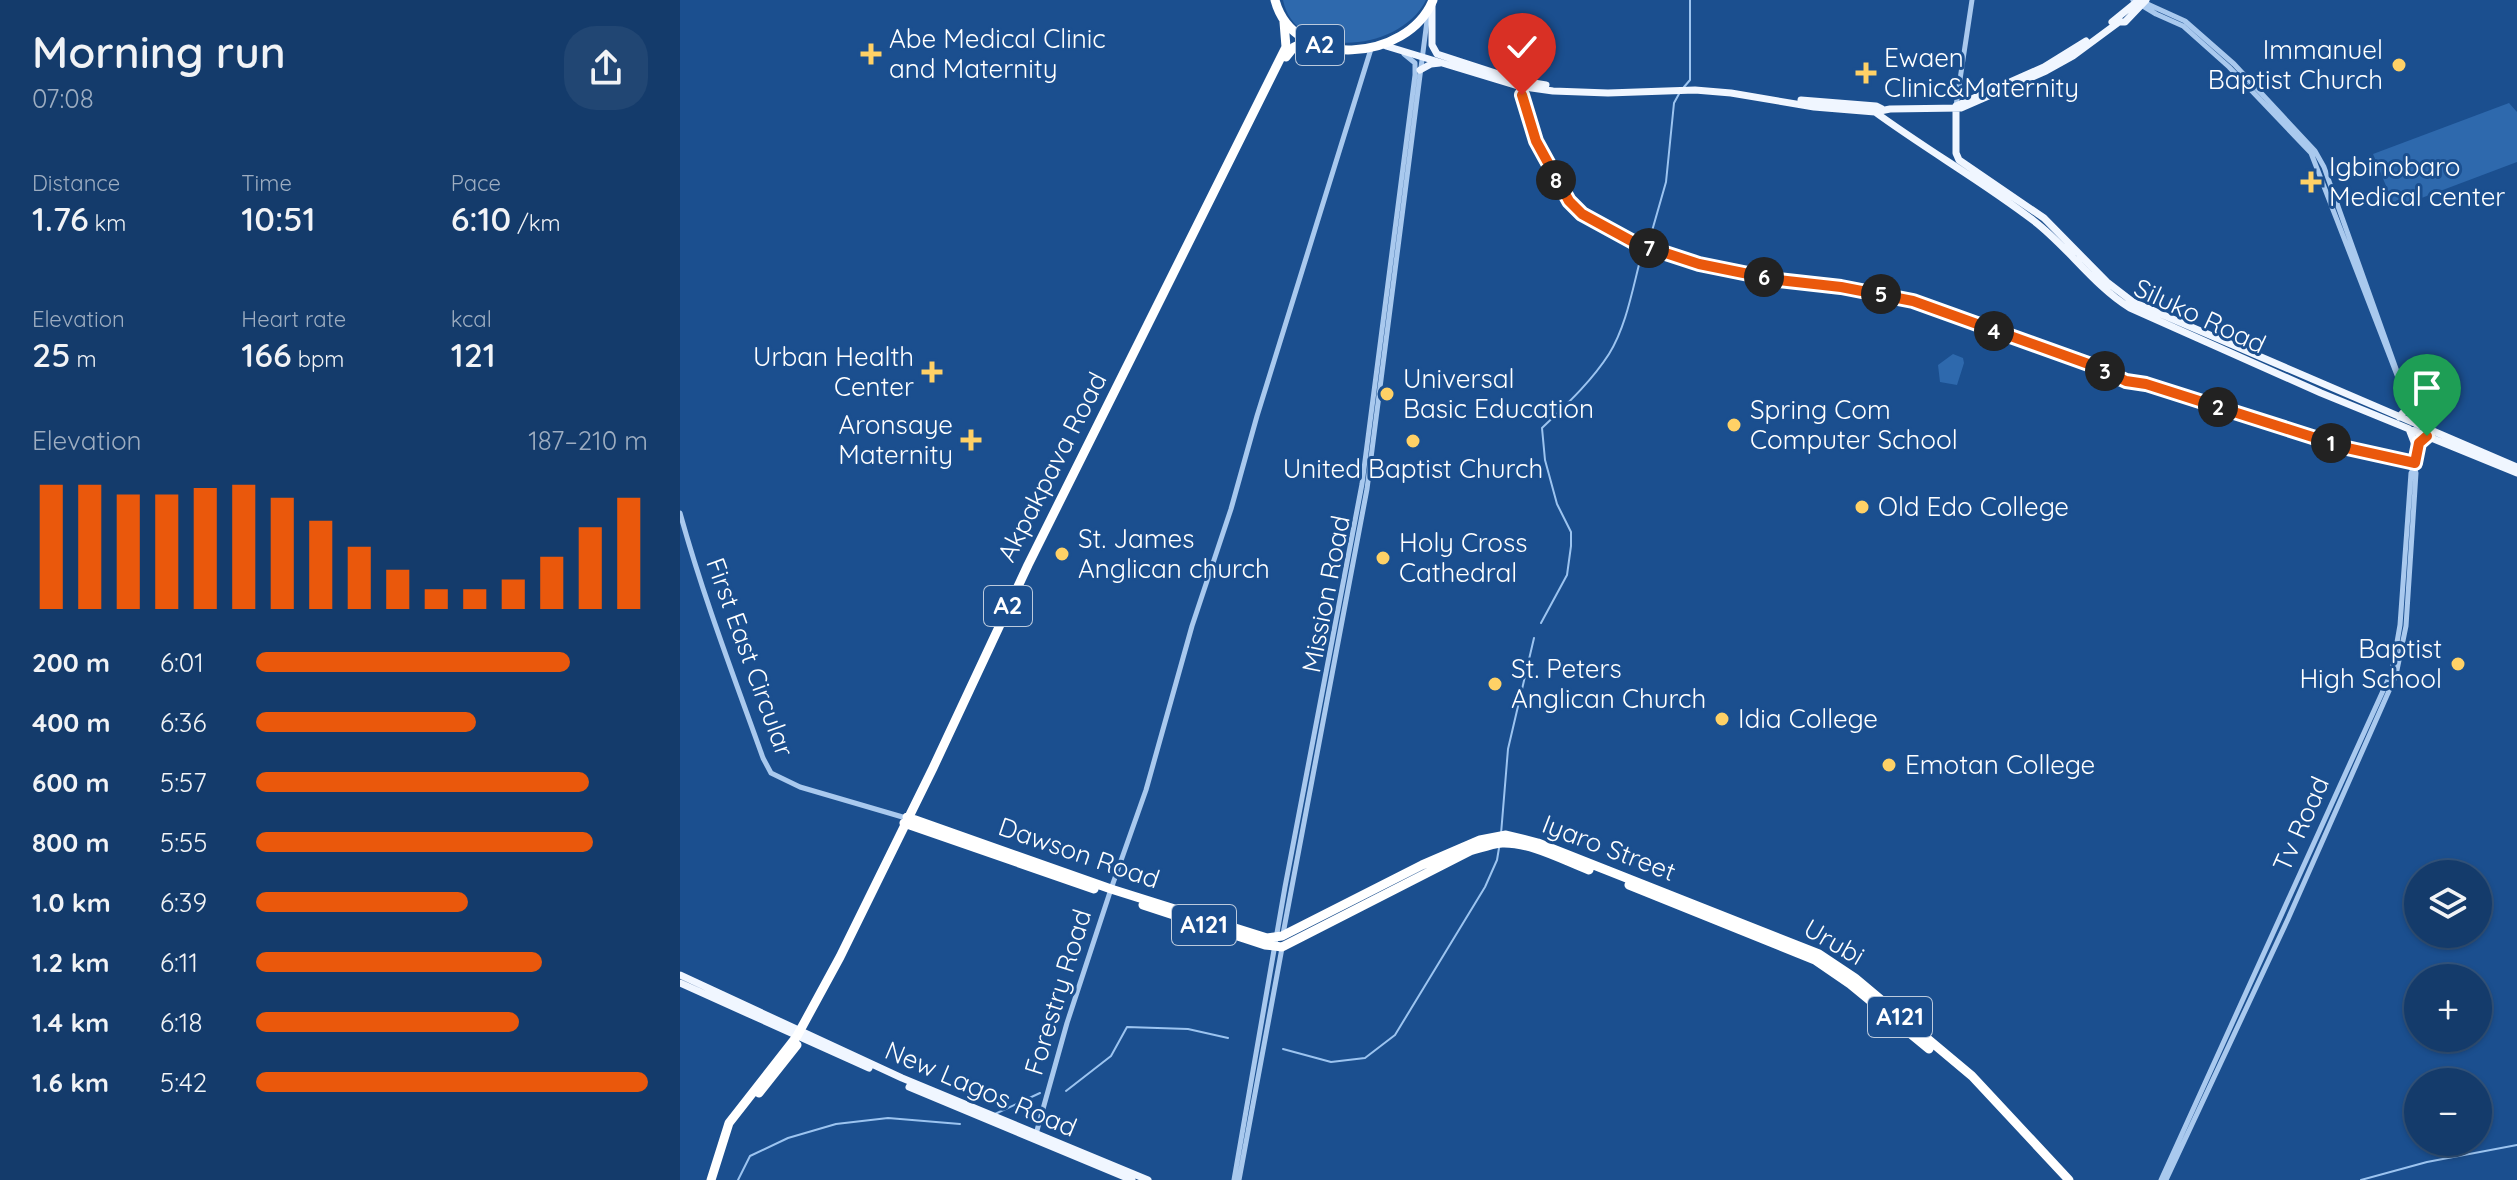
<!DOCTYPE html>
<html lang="en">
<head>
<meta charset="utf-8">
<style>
	:root { --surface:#143b6b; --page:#214673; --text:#f1f3f6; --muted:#9dadc1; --line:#33557e; --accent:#ea580c }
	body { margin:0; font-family:Quicksand,sans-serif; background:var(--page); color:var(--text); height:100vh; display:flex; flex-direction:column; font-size:30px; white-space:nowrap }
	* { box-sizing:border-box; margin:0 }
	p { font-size:26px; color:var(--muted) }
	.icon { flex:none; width:44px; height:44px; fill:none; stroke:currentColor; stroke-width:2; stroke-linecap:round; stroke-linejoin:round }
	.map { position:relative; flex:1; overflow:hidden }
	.sheet { display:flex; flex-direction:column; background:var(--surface); width:680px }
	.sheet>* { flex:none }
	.buttons { position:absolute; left:1724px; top:860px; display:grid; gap:16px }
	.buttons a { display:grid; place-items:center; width:88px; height:88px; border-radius:50%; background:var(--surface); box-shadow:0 2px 6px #0004,0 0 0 2px var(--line); font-size:40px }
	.pin { position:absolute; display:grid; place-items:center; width:68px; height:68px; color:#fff; margin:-82px -34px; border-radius:50% 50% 50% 0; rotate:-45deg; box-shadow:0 0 8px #0007 }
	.pin .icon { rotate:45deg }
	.km { position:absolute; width:40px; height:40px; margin:-20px; border-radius:50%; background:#222; color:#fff; font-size:22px; line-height:40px; text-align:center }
	.round { display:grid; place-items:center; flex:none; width:84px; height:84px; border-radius:32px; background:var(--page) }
	.head { display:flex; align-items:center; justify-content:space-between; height:136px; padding:0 32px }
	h1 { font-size:44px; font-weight:600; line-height:60px }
	.figures { display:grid; grid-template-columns:repeat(3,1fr); gap:12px; height:136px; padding:8px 32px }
	.figures div { display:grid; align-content:center }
	.figures b { font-size:34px; font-weight:600 }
	.figures small { font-size:22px; font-weight:400 }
	.figures p { font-size:22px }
	.chart { height:224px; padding:16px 32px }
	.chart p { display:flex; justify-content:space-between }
	.chart svg { width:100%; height:144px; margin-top:8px; stroke:var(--accent); stroke-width:6 }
	ul { padding:0 32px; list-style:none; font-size:26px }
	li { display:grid; grid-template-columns:128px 96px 1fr; align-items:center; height:60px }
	li i { height:20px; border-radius:10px; background:var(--accent) }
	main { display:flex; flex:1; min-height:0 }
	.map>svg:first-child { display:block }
</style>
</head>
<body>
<main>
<section class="sheet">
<div class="head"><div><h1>Morning run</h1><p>07:08</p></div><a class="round"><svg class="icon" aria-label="share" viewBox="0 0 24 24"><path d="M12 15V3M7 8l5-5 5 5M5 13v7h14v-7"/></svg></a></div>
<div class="figures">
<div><p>Distance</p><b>1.76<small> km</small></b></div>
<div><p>Time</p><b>10:51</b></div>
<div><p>Pace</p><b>6:10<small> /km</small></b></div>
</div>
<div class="figures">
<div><p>Elevation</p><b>25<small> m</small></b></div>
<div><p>Heart rate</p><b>166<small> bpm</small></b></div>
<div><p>kcal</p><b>121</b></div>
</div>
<div class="chart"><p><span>Elevation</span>187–210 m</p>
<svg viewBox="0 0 160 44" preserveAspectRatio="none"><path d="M5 44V6M15 44V6M25 44V9M35 44V9M45 44V7M55 44V6M65 44V10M75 44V17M85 44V25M95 44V32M105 44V38M115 44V38M125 44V35M135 44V28M145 44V19M155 44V10"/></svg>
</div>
<ul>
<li><b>200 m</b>6:01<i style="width:80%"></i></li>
<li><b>400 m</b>6:36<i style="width:56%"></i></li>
<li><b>600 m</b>5:57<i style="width:85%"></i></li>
<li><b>800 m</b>5:55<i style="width:86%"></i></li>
<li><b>1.0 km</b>6:39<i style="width:54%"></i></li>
<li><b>1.2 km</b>6:11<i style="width:73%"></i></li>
<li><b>1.4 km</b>6:18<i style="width:67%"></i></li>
<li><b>1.6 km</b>5:42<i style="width:100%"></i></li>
</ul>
</section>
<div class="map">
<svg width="1837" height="1180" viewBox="0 0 1837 1180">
	<rect width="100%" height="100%" fill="#1b4f8f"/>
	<!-- green -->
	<path fill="#2e69ad" d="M 603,0 L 746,0 C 720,53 615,61 603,0 Z
		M 1829,103 L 1837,112 L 1837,162 L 1715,208 L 1693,154 Z
		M 1273,354 L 1283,358 L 1284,363 L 1277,385 L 1260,382 L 1258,365 Z"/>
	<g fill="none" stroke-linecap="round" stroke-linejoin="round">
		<!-- stream -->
		<path stroke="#9cc4f0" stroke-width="2" d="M 1004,87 L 1010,80 L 1010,0
			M 970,238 L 986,182 L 994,103 L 1000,92
			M 861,623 L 887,575 L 891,546 L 891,532 L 877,504 L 865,460 L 862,428 C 886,405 911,382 929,354 C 947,325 953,286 962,253
			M 821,834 L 828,749 L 854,638
			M 603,1049 L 651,1062 L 685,1058 L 715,1035 L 805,887 L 817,860 L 819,848
			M 386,1091 L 431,1056 L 447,1027 L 508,1029 L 548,1038
			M 315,1114 L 360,1093
			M 58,1180 L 70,1156 L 108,1138 L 156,1124 L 208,1118 L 280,1124
			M 1681,1180 L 1747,1162 L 1837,1145"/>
		<!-- minor -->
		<path stroke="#a9c9ee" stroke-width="5" d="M 1453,0 L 1476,14 L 1503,26 L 1549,67 L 1631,153 L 1736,424 L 1738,433 L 1735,463
			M 1463,2 L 1505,21 L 1554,64 L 1635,151 L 1644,167 L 1729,405
			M 838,86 L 856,141 L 889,201 L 902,214 L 955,243 L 1019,264 L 1098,280 L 1161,287 L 1233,301 L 1414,366 L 1446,381 L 1466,384 L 1667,448 L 1735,463
			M 1276,106 L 1292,0
			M 0,513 C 23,596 54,677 83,758 L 91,773 L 120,787 L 226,818
			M 603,934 L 687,489 L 748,13
			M 356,1134 L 387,1023 L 431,889 L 466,790 L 512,626 L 551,509 L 577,416 L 691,49
			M 554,1180 L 605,887 L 682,484 L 735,75 L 735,63 L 724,54
			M 559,1180 L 602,948
			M 1481,1180 L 1712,671 L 1720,625 L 1731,473 L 1734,467 L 1736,473 L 1726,626 L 1716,675 L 1608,919 L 1486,1180"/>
		<!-- major -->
		<path stroke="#f0f6ff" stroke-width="7" d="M 752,1 L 752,45 L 757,54 L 837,80 L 866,85
			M 1432,22 L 1459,0
			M 706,46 L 838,86 L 873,91 L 928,93 L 1015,90 L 1051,93 L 1134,107 L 1195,112 L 1210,109 L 1281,108 L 1366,71 L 1393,56 L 1439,22 L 1445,22 L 1466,0
			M 740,70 L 751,64 L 760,63
			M 1121,100 L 1196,106 L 1202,109
			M 1276,106 L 1276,153 L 1279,160 L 1364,218 L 1427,282 L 1453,302 L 1837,467
			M 1276,106 L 1364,67 L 1406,41
			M 1195,112 C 1247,150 1303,182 1354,221 C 1388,247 1413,285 1450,308 L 1641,393 L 1837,473
			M 1719,417 L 1729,406
			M 1729,429 L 1737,450
			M 0,975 L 222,1078 L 468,1180
			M 0,983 L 189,1068
			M 229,1087 L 452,1180"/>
		<!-- highway -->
		<path stroke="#fff" stroke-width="9" d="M 595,0 C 614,71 728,62 753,0
			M 606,57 L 614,47 L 629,40
			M 227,817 L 431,889 L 587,938 L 602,936 L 742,865 L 800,840 L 826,835 L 858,843 L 1139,954 L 1175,978 L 1292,1076 L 1389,1180
			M 224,823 L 414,889
			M 949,885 L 1135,960 L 1170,984 L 1249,1049
			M 463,905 L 585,945 L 602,947 L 790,851 C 801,848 811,844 822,843 C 850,842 883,860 909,870
			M 79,1093 L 117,1045
			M 31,1180 L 49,1123 L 117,1036 L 160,957 L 253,768 L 348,565 L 606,47 L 604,22"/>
	</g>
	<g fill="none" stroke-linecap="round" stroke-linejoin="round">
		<!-- route casing -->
		<g stroke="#fff" stroke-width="16">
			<path id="route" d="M 842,95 L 856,141 L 889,201 L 902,214 L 955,243 L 1019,264 L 1098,280 L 1161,287 L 1233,301 L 1414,366 L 1446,381 L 1466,384 L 1667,448 L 1735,463 L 1739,443 L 1747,436"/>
		</g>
		<!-- route -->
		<use href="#route" stroke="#ea580c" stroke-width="10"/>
	</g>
	<!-- markers -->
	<g fill="#ffd166" stroke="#1b4f8f" stroke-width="3">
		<path d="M187 42h8v8h8v8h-8v8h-8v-8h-8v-8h8z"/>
		<circle cx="1719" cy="65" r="8"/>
		<path d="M1182 61h8v8h8v8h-8v8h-8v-8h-8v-8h8z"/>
		<path d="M1627 170h8v8h8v8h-8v8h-8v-8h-8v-8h8z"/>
		<path d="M248 360h8v8h8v8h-8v8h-8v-8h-8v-8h8z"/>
		<circle cx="707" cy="394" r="8"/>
		<circle cx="1054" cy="425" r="8"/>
		<path d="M287 428h8v8h8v8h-8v8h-8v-8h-8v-8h8z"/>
		<circle cx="733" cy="441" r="8"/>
		<circle cx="1182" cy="507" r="8"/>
		<circle cx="382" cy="554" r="8"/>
		<circle cx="703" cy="558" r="8"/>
		<circle cx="1778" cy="664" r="8"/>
		<circle cx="815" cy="684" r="8"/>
		<circle cx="1042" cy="719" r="8"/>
		<circle cx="1209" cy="765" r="8"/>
	</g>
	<g text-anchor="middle" stroke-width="6" stroke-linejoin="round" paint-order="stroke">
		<!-- shield labels -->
		<g fill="#1b4f8f" stroke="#bbcadd" stroke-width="2">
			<rect x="616" y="25" width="48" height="40" rx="6"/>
			<rect x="304" y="586" width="48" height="40" rx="6"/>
			<rect x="492" y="905" width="64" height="40" rx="6"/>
			<rect x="1188" y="997" width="64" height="40" rx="6"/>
		</g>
		<g font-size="24" font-weight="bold" fill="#fff">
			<text x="640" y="53">A2</text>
			<text x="328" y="614">A2</text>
			<text x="524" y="933">A121</text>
			<text x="1220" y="1025">A121</text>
		</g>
		<!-- poi labels -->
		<g font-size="26" fill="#fff" stroke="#1b4f8f" text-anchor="start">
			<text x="209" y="48">Abe Medical Clinic<tspan x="209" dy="30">and Maternity</tspan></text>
			<text x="1703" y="59" text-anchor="end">Immanuel<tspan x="1703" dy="30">Baptist Church</tspan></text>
			<text x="1204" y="67">Ewaen<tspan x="1204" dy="30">Clinic&amp;Maternity</tspan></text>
			<text x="1649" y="176">Igbinobaro<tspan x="1649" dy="30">Medical center</tspan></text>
			<text x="234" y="366" text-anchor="end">Urban Health<tspan x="234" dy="30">Center</tspan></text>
			<text x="723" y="388">Universal<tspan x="723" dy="30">Basic Education</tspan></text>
			<text x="1070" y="419">Spring Com<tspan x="1070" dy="30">Computer School</tspan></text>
			<text x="273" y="434" text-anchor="end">Aronsaye<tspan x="273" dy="30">Maternity</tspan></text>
			<text x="733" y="478" text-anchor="middle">United Baptist Church</text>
			<text x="1198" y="516">Old Edo College</text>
			<text x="398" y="548">St. James<tspan x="398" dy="30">Anglican church</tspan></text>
			<text x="719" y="552">Holy Cross<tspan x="719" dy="30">Cathedral</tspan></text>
			<text x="1762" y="658" text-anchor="end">Baptist<tspan x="1762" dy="30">High School</tspan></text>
			<text x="831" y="678">St. Peters<tspan x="831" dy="30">Anglican Church</tspan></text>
			<text x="1058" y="728">Idia College</text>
			<text x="1225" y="774">Emotan College</text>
		</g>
		<!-- street labels -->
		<g font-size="26" fill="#fff" stroke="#1b4f8f">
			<text transform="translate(1520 316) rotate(25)" y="9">Siluko Road</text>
			<text transform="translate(372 467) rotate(-63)" y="9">Akpakpava Road</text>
			<text transform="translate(646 594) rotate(-79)" y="9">Mission Road</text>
			<text transform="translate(70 657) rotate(70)" y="9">First East Circular</text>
			<text transform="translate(1621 824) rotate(-66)" y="9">Tv Road</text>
			<text transform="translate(929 848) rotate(21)" y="9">Iyaro Street</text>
			<text transform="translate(399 853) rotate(19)" y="9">Dawson Road</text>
			<text transform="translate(1154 942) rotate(30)" y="9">Urubi</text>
			<text transform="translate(378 992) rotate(-73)" y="9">Forestry Road</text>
			<text transform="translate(301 1089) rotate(23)" y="9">New Lagos Road</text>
		</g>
	</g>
</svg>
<div class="buttons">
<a><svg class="icon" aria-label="layers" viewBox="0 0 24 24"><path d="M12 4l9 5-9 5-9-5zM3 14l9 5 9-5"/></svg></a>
<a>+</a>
<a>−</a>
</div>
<div class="pin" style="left:1747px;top:436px;background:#1e9e55"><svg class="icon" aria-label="arrive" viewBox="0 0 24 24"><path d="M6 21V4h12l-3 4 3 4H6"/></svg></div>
<div class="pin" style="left:842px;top:95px;background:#d93025"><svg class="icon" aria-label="check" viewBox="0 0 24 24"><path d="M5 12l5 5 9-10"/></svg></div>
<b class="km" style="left:1651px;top:443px">1</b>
<b class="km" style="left:1538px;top:407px">2</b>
<b class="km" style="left:1425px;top:371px">3</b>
<b class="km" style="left:1314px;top:331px">4</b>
<b class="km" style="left:1201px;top:294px">5</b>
<b class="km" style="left:1084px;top:277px">6</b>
<b class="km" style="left:969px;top:248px">7</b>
<b class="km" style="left:876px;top:180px">8</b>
</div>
</main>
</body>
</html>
